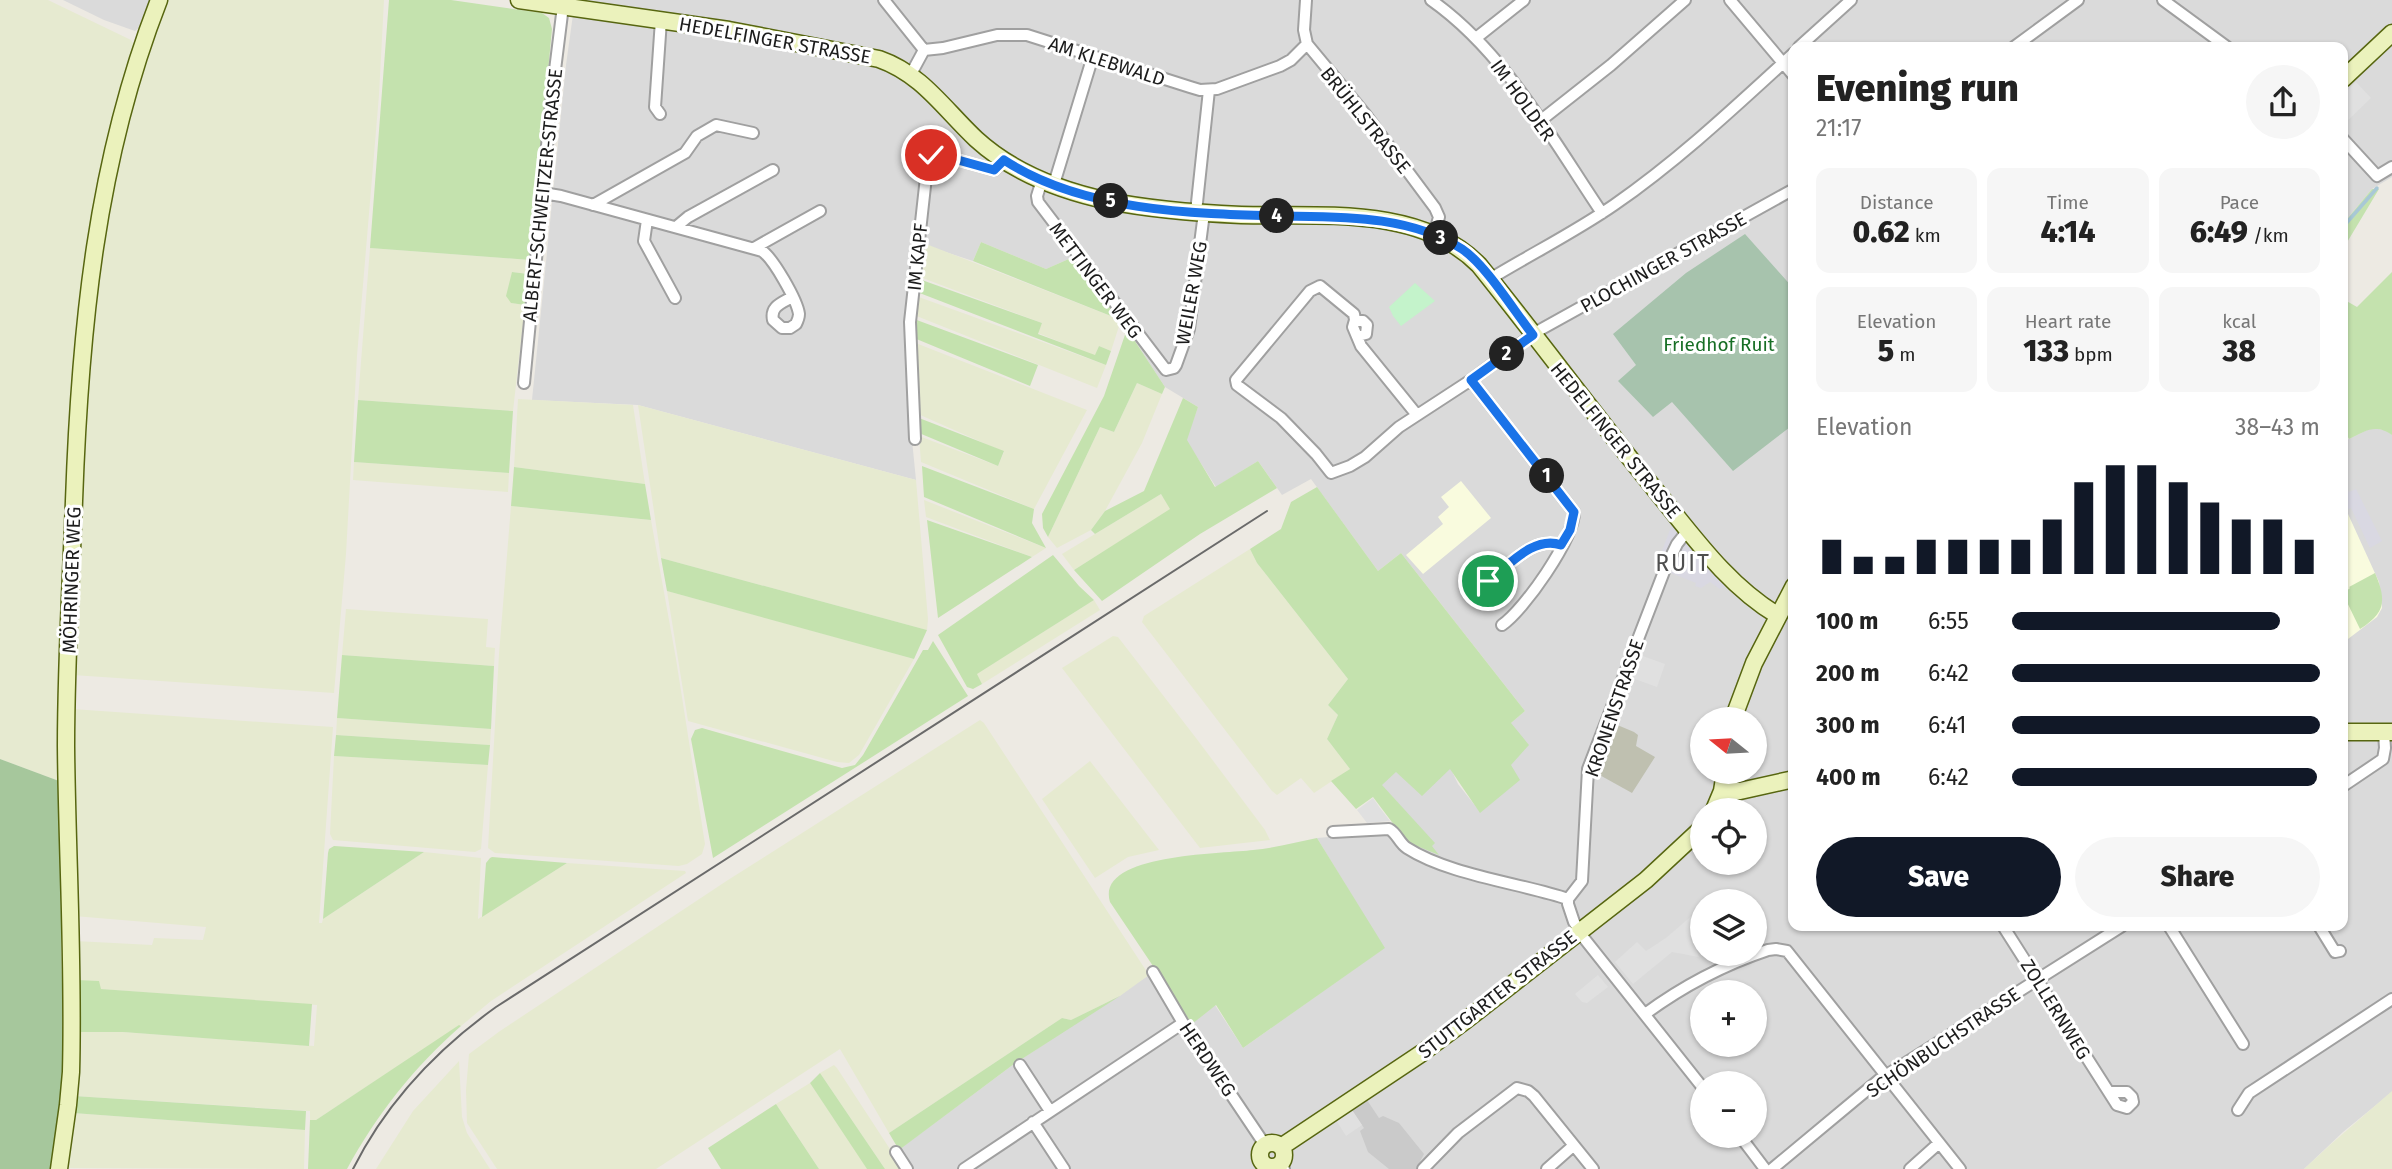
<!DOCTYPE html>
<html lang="en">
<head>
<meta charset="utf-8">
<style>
	:root { --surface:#fff; --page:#f6f6f6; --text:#222; --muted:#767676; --accent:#111827 }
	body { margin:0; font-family:"Fira Sans",sans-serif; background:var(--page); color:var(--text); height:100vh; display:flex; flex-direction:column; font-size:26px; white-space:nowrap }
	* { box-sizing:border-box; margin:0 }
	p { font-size:23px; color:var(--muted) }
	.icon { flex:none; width:38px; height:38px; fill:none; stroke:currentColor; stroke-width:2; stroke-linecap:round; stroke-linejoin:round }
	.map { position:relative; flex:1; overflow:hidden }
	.details { position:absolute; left:1788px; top:42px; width:560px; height:889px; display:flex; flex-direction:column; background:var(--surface); border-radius:14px; box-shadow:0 2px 5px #0004 }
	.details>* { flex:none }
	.needle { width:46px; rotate:288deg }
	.fabs { position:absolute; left:1690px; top:707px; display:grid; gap:14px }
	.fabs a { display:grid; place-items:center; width:77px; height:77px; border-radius:50%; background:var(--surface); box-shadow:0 2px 5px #0004; font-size:35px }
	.pin { position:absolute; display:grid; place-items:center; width:60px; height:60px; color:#fff; margin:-30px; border:4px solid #fff; border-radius:50%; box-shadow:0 2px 7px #0007 }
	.km { position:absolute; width:35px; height:35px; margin:-18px; border-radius:50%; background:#222; color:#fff; font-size:19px; line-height:35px; text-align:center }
	.round { display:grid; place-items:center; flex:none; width:74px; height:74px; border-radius:37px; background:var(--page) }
	.head { display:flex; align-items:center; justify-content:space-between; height:119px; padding:0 28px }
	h1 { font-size:38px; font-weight:800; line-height:52px }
	.stats { display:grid; grid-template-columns:repeat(3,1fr); gap:10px; height:119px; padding:7px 28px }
	.stats div { display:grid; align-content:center; border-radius:14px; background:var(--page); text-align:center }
	.stats b { font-size:30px; font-weight:800 }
	.stats small { font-size:19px; font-weight:400 }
	.stats p { font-size:19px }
	.chart { height:196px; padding:14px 28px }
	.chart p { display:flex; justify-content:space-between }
	.chart svg { width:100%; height:126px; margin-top:7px; stroke:var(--accent); stroke-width:6 }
	.cta { display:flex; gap:14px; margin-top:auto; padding:14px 28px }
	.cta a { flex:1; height:80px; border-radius:42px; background:var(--accent); color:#fff; font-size:28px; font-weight:800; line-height:80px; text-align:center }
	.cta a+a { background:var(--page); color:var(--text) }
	ul { padding:0 28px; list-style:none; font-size:23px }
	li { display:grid; grid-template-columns:112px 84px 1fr; align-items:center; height:52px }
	li i { height:18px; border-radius:9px; background:var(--accent) }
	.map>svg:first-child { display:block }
</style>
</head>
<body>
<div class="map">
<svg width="2392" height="1169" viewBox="0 0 2392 1169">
	<rect width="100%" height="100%" fill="#edeae3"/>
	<!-- residential -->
	<path fill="#dadada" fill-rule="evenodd" d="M 63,0 L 150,0 L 140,27 L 135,31 L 104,20 Z
		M 575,0 L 2392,0 L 2392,177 L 2372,189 L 2343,224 L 2343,47 L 1794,47 L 1794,926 L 2343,926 L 2343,442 L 2371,428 L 2386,430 L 2392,435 L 2392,1092 L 2343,1132 L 2304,1169 L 903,1169 L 893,1154 L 1014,1064 L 1149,975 L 1181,1032 L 1215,1005 L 1243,1048 L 1384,948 L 1317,838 L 1387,832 L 1409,817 L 1380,785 L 1396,770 L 1450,767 L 1458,784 L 1480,812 L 1511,765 L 1511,723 L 1525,711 L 1401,553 L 1378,571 L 1311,479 L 1282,495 L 1258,461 L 1216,487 L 1186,440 L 1198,407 L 1165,387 L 1121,320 L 1071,258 L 1046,269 L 981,242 L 973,261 L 915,242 L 912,440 L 916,480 L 638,405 L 532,400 L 566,65 ZM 1703,719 L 1755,719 L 1755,772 L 1703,772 ZM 1703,810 L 1755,810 L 1755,863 L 1703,863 ZM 1703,901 L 1755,901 L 1755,954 L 1703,954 ZM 1703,992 L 1755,992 L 1755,1045 L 1703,1045 ZM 1703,1083 L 1755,1083 L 1755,1136 L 1703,1136 Z"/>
	<!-- education -->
	<path fill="#f9fbde" d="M 1461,481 L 1491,518 L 1423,574 L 1406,555 L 1443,524 L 1438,517 L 1449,507 L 1441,497 Z
		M 2343,503 L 2379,582 L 2382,608 L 2377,617 L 2348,639 L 2343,630 Z"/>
	<!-- religious -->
	<path fill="#cacaca" d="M 1367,1100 L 1379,1118 L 1383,1116 L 1399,1123 L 1424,1154 L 1416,1169 L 1389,1169 L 1368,1152 L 1360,1131 L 1364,1128 L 1352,1110 Z"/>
	<!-- construction -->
	<path fill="#bfc0b0" d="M 1615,724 L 1634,732 L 1638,735 L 1636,746 L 1655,757 L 1632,793 L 1596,773 Z"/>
	<!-- farmland -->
	<path fill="#e6ead0" d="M 0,0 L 48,0 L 131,40 L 134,45 L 102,166 L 91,223 L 76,335 L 71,388 L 61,658 L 59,781 L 0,759 Z
		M 166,0 L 384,0 L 379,95 L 357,356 L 346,554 L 334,693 L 73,675 L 78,534 L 93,296 L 120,147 L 147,48 Z
		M 921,242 L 1121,320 L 1111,351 L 1099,346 L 1095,356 L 1038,333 L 1042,323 L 920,277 Z
		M 370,248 L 530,260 L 528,274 L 512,272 L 511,303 L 525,305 L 513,411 L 358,400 Z
		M 916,296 L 1106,365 L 1097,388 L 914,315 Z
		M 913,342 L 1087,410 L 1034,509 L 921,462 L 919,436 L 998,466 L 1004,452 L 918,414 Z
		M 1137,383 L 1162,394 L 1142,443 L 1105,511 L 1091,530 L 1057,548 L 1048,537 L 1100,427 L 1114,432 Z
		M 518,399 L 633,405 L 645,484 L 514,467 Z
		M 638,405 L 916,480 L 928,619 L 927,630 L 661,558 Z
		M 354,462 L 509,473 L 508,492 L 353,480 Z
		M 1161,494 L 1171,509 L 1074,570 L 1062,554 Z
		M 924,500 L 1046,548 L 1032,557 L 926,517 Z
		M 511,506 L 651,520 L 676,659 L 705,844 L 702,854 L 687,864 L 679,866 L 495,853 L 488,848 L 499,654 Z
		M 1250,549 L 1257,563 L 1348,679 L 1328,705 L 1338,715 L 1327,739 L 1350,769 L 1314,793 L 1301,778 L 1277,795 L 1272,791 L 1142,622 L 1144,616 Z
		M 667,591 L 842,639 L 914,659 L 859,755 L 849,763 L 837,762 L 688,721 Z
		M 1094,600 L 1100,610 L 982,684 L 976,674 Z
		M 346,609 L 488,619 L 486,647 L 495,648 L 494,666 L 342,655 Z
		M 1113,636 L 1118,637 L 1196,738 L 1265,830 L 1270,840 L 1200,848 L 1062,668 Z
		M 72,709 L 333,727 L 319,923 L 322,923 L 323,919 L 424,852 L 481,858 L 478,919 L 567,863 L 685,871 L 686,873 L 491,1001 L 461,1026 L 459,1026 L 316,1120 L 310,1120 L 310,1111 L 74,1096 L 77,1032 L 123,1032 L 314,1046 L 317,1005 L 100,989 L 76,980 L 75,941 L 152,945 L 154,938 L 203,940 L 206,927 L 74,916 Z
		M 337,718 L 491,729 L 490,745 L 336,735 Z
		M 980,720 L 984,723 L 1149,975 L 1120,996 L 1071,1020 L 1062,1018 L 889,1133 L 840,1049 L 656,1169 L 497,1169 L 467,1123 L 466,1090 L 469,1054 L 500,1031 L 728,880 Z
		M 334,756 L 488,765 L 481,849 L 475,852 L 333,840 L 330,834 Z
		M 1090,761 L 1159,850 L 1128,857 L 1095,878 L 1042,799 Z
		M 459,1061 L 462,1117 L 467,1133 L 490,1169 L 376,1169 L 413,1111 Z
		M 834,1065 L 837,1068 L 903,1169 L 885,1169 L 820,1073 Z
		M 810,1083 L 868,1169 L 819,1169 L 776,1104 Z
		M 2392,1091 L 2392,1169 L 2304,1169 L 2330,1145 Z
		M 73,1113 L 305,1130 L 304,1169 L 64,1168 Z"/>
	<!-- grass -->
	<path fill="#c4e2ae" d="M 389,0 L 451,0 L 542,13 L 549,18 L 552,29 L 530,260 L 370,248 Z
		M 2372,189 L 2379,189 L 2343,249 L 2343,224 Z
		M 981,242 L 1046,269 L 1071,258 L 1121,320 L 973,261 Z
		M 512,272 L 528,274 L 525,305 L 511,303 L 506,296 Z
		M 2392,272 L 2392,435 C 2376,423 2365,431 2349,439 L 2343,428 L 2343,299 L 2357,307 Z
		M 919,279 L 1042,323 L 1038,334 L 1095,355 L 1099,346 L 1111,351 L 1106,365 L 917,292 Z
		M 914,319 L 1038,365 L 1030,386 L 914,338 Z
		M 1127,329 L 1165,387 L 1162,394 L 1137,383 L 1114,432 L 1100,427 L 1048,537 L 1043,528 L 1042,514 L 1104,396 Z
		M 1183,398 L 1198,407 L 1187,440 L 1215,487 L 1258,461 L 1277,488 L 1200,534 L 1102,601 L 1074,570 L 1170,509 L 1161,494 L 1095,534 L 1091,530 L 1105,511 L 1144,491 Z
		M 358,400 L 513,411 L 509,473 L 354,462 Z
		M 919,418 L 1004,451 L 998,466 L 919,433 Z
		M 922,466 L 1034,509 L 1032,523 L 1046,548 L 924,497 Z
		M 514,467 L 645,484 L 651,520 L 511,506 Z
		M 1317,487 L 1378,571 L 1401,553 L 1525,711 L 1511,723 L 1529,745 L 1511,765 L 1520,780 L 1480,813 L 1450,769 L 1422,796 L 1396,772 L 1382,785 L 1435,843 L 1432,846 L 1439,855 L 1407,842 L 1373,797 L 1356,809 L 1331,781 L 1350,769 L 1327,739 L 1338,715 L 1328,705 L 1348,679 L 1257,563 L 1250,549 L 1281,529 L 1291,502 Z
		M 927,520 L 1032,557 L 938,618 Z
		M 1053,555 L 1079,586 L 1094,600 L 977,674 L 982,684 L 973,689 L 967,687 L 938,635 Z
		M 661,558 L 927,630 L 914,659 L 667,591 Z
		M 2375,573 C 2387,601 2385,613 2360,629 L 2343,594 L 2350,588 L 2349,587 Z
		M 933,641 L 968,696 L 713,858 L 691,739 L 695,730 L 702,728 L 842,768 L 855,765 L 863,755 L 923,650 L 928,650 Z
		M 342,655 L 494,666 L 491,729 L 337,718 Z
		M 336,735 L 490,745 L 488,765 L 334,756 Z
		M 1317,838 L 1385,948 L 1243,1048 L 1216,1005 L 1192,1024 L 1110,902 C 1095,853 1224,854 1253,850 C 1275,848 1296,842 1317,838 Z
		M 334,846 L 424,852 L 323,919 L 328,853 L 329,849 Z
		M 490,858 L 492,857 L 567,863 L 482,917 L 486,863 Z
		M 76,980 L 99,981 L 101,989 L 312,1004 L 309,1046 L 123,1032 L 77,1032 Z
		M 1120,996 L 1014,1064 L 899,1150 L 889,1133 L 1062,1018 L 1071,1020 Z
		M 459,1025 L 461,1026 C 414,1067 377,1114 347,1169 L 308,1169 L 310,1120 L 316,1120 Z
		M 820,1073 L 885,1169 L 867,1169 L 810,1083 Z
		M 74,1096 L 306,1111 L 305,1130 L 73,1113 Z
		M 776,1104 L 819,1169 L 721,1169 L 708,1148 Z"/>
	<!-- forest -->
	<path fill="#a6c79c" d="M 0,759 L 59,781 L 63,1054 L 63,1081 L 51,1169 L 0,1169 Z"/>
	<!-- cemetery -->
	<path fill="#a7c3ad" d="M 1745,234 L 1794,289 L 1794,424 L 1733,471 L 1672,402 L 1653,417 L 1618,381 L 1636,365 L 1613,334 L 1686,273 Z"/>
	<!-- park -->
	<path fill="#c4f3cb" d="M 1415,283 L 1435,301 L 1401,326 L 1393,316 L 1389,307 Z"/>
	<!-- parking -->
	<path fill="#e0e0e0" d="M 2356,82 L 2371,98 L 2344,124 L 2343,95 Z
		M 1640,655 L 1665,664 L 1657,687 L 1632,678 Z
		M 1373,798 L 1380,808 L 1390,821 L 1367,823 L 1357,810 Z
		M 1703,906 L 1703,942 L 1695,946 L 1699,957 L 1672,952 L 1633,984 L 1615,962 L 1637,942 L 1646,951 L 1666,938 Z
		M 1598,975 L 1608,987 L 1587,1003 L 1582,1002 L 1575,994 Z
		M 1352,1110 L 1362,1125 L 1346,1136 L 1336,1120 Z"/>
	<!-- plaza -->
	<path fill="#d9d8e2" d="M 2343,480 L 2349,492 L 2356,489 L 2382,541 L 2370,548 L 2351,508 L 2343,511 Z
		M 1676,522 L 1727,582 L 1723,588 L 1720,589 L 1710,582 L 1701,588 L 1695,586 L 1696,583 L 1656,567 L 1671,527 Z"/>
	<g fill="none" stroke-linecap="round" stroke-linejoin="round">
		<!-- stream -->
		<path stroke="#a8c8d6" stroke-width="3.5" d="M 2343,227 L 2377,188"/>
		<!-- street casing -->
		<g stroke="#a0a0a0" stroke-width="14">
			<path id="street" d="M 884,0 L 924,50
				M 1306,0 L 1304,30 L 1307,44 L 1365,114 L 1435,208 L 1439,217 L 1434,235
				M 1431,0 C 1505,52 1552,139 1602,213
				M 1730,0 L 1794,76
				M 2163,0 L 2227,47
				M 1476,38 L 1524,0
				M 1799,47 L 1851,0
				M 2014,47 L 2078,0
				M 911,74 L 924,50 L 943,48 L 997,35 L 1027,35 L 1190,87 L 1200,90 L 1217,89 L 1280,66 L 1291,60 L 1307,44
				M 660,114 L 655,107 L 661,20
				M 1540,121 L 1611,65 L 1685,0
				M 2343,139 L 2377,176 L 2392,167
				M 1042,180 L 1037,196 L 1038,202 L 1166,370 L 1174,368 L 1176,365 L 1189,329 L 1204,213
				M 1054,184 L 1093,56
				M 543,193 L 561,196 L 762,251 C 773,258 797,300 799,314 C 799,318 798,320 796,324 L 790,328 L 782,328 L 773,320 C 770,306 782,303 792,297
				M 593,205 L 685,153 L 697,136 L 716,125 L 753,133
				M 1196,212 L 1209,90
				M 647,220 L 644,241 L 675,298
				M 676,227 L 688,217 L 773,170
				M 754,248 L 820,211
				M 1490,279 C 1531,254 1575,232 1614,205 C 1679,160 1736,106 1794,53
				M 1355,321 L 1363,321 L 1367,325 L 1366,334 L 1358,336
				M 1471,380 L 1574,512 C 1574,539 1524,610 1502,625
				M 524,383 L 552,94 L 563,6
				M 1417,415 L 1361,346 L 1353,327 L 1355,320 L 1354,314 L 1320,286 L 1310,291 L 1236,380 L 1237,385 L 1281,418 L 1316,454 L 1331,473 L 1350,466 L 1365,457 L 1399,427 L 1471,380 L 1538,331 L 1794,189
				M 915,439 L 910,322 L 928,159 L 931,155 L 940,155 L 994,170 L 1004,161
				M 1688,530 L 1677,544 L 1665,569 L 1588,769 L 1582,881 L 1568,899 L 1568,904 L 1574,922 L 1583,937 L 1703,1088
				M 1480,579 L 1488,581 C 1508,567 1533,535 1561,545
				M 2343,786 L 2383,759 L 2385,748 L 2384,733
				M 1333,832 L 1389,829 C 1397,833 1399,843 1407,848 C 1449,875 1520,883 1568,899
				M 2003,926 L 2117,1105 L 2127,1108 L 2133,1102 L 2132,1097 L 2127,1092 L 2109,1092
				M 2169,926 L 2243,1044
				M 2319,926 L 2335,952 L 2340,951
				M 1153,972 L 1183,1023 L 1265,1145
				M 1645,1014 C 1683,986 1723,965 1768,950 L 1776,949 L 1787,951 L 1960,1169
				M 1020,1065 L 1050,1111
				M 2238,1110 L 2249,1093 L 2392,999
				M 1033,1122 L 1064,1169
				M 1740,1136 L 1765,1169
				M 896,1152 L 907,1169
				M 1279,1165 L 1284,1169
				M 964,1169 L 1183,1023
				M 1423,1169 L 1458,1133 L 1517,1088 L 1528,1091 L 1534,1096 L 1593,1169
				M 1547,1169 L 1573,1146
				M 1772,1169 L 1879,1080 L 2122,926
				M 1910,1169 L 1939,1143"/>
		</g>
		<!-- secondary casing -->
		<g stroke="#576610" stroke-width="19">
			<path id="secondary" d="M 519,0 L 729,30 L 879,59 C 922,74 944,109 976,139 C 1012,172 1062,191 1109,201 C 1153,210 1197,213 1241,215 C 1319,217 1420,205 1479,265 C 1541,342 1599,421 1661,497 C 1696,540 1729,586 1777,615
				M 2343,79 L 2392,33
				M 1733,719 L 1754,663 L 1794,586
				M 2343,732 L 2392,732
				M 1722,791 L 1740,791 L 1794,779
				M 1714,810 L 1722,791 L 1725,772
				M1260 1155a12 12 0 1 1 24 0a12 12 0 1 1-24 0Z
				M 1281,1147 L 1422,1053 L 1465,1021 L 1646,880 L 1703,827
				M 59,1169 L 68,1105 L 71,1072 C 74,963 67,854 66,746 C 66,664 71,583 74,501 C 80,330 96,161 159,0"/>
		</g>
		<!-- street -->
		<use href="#street" stroke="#fff" stroke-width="10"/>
		<!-- secondary -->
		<use href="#secondary" stroke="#ebf2bc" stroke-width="16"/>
		<!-- tram -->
		<path stroke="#6a6a6a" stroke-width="2" d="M 353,1169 C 386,1103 436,1050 496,1007 L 1267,511"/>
	</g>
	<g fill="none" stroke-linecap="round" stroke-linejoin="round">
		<!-- route casing -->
		<g stroke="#fff" stroke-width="14">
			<path id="route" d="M 931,155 L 940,155 L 994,170 L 1004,160 C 1082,211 1191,214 1282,216 C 1342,217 1409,215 1462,249 C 1486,265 1514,311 1533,335 L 1471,380 L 1574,512 L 1570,530 L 1561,545 C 1533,535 1508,567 1488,581"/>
		</g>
		<!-- route -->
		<use href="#route" stroke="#1a73e8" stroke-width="9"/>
	</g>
	<g text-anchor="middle" stroke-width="6" stroke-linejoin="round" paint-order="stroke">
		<!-- street labels -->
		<g font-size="19" fill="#1c1c1c" stroke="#fff">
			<text transform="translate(775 40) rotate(10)" y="7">HEDELFINGER STRASSE</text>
			<text transform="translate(1107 61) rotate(18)" y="7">AM KLEBWALD</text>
			<text transform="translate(1523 100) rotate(54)" y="7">IM HOLDER</text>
			<text transform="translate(1366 120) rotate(51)" y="7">BRÜHLSTRASSE</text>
			<text transform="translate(542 195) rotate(-84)" y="7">ALBERT-SCHWEITZER-STRASSE</text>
			<text transform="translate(917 257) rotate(-84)" y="7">IM KAPF</text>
			<text transform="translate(1663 262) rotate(-29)" y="7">PLOCHINGER STRASSE</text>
			<text transform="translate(1096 280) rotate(53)" y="7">METTINGER WEG</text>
			<text transform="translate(1191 293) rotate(-80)" y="7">WEILER WEG</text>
			<text transform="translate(1616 440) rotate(51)" y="7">HEDELFINGER STRASSE</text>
			<text transform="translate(71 580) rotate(-88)" y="7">MÖHRINGER WEG</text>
			<text transform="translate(1614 708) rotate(-71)" y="7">KRONENSTRASSE</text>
			<text transform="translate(1497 994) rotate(-38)" y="7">STUTTGARTER STRASSE</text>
			<text transform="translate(2056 1009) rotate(58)" y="7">ZOLLERNWEG</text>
			<text transform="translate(1943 1042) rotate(-34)" y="7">SCHÖNBUCHSTRASSE</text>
			<text transform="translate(1208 1059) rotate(56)" y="7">HERDWEG</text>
		</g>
		<!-- park labels -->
		<g font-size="19" fill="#176e25" stroke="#fff">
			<text x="1719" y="351">Friedhof Ruit</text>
		</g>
		<!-- quarter labels -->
		<g font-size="23" letter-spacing="2" fill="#4f4f4f" stroke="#fff">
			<text x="1683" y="571">RUIT</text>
		</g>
	</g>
</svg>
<div class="fabs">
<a><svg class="needle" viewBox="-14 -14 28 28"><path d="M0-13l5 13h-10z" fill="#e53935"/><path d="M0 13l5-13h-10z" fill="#767676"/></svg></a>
<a><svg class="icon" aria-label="locate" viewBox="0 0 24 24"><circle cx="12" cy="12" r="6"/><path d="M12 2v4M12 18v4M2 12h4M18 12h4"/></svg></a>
<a><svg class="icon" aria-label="layers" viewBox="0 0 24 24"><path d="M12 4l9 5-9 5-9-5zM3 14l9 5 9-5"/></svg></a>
<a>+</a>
<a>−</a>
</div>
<div class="pin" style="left:1488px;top:581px;background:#1e9e55"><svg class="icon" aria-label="arrive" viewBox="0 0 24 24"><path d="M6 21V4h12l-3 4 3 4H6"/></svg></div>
<div class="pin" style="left:931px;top:155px;background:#d93025"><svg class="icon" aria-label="check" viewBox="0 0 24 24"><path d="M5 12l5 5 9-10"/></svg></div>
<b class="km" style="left:1547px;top:476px">1</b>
<b class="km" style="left:1507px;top:354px">2</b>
<b class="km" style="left:1441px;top:238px">3</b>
<b class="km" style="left:1277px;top:216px">4</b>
<b class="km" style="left:1111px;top:201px">5</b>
<section class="details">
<div class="head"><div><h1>Evening run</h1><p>21:17</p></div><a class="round"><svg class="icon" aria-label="share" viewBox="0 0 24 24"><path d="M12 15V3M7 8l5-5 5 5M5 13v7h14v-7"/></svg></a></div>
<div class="stats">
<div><p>Distance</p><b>0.62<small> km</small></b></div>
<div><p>Time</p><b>4:14</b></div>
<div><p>Pace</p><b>6:49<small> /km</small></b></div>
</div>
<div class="stats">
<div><p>Elevation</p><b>5<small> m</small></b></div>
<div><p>Heart rate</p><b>133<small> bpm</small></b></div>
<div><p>kcal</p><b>38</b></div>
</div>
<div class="chart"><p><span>Elevation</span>38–43 m</p>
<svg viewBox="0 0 160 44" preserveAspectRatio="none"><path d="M5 44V32M15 44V38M25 44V38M35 44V32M45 44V32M55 44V32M65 44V32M75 44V25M85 44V12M95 44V6M105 44V6M115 44V12M125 44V19M135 44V25M145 44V25M155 44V32"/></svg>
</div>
<ul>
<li><b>100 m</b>6:55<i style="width:87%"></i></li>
<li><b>200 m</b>6:42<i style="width:100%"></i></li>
<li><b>300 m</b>6:41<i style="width:100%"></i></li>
<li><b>400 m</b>6:42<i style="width:99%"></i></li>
</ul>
<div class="cta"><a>Save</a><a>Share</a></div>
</section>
</div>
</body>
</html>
